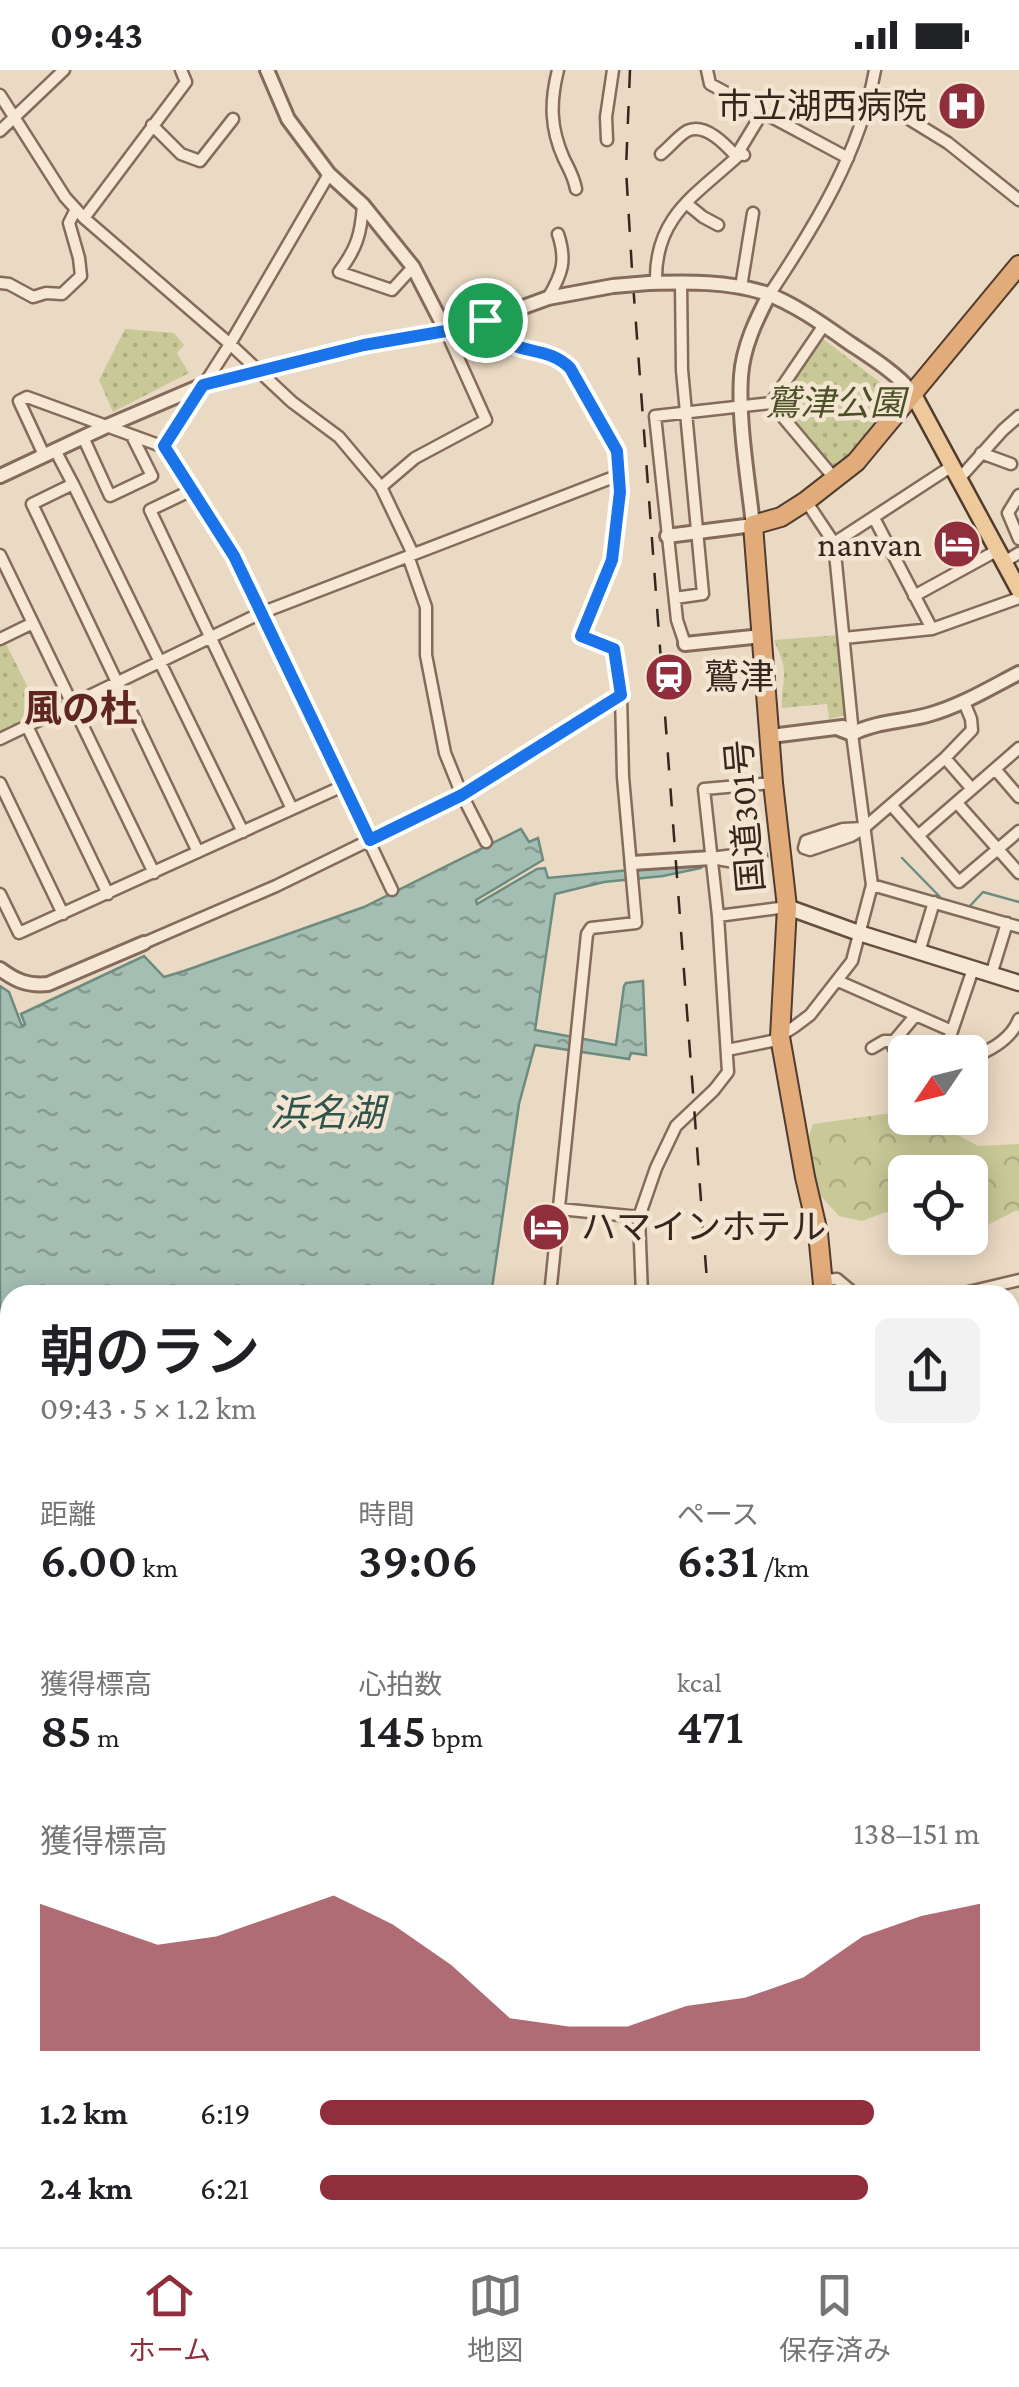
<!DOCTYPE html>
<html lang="ja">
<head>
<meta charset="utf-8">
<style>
	:root { --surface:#fff; --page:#f2f2f2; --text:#202124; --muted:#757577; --line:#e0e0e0; --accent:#902e3c }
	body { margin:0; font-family:"Crimson Pro","Noto Sans JP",serif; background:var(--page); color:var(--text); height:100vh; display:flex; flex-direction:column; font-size:38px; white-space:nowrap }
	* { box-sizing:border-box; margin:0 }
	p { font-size:32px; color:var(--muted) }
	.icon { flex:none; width:55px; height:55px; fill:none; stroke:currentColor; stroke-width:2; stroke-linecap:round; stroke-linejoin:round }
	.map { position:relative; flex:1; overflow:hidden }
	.sheet { position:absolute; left:0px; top:1215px; width:1020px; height:962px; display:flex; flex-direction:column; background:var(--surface); border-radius:30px 30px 0 0; box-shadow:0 5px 25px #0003 }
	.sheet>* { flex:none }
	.needle { width:65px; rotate:235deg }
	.tools { position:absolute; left:888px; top:965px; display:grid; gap:20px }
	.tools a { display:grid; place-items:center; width:100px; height:100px; border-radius:15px; background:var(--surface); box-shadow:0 5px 25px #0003; font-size:50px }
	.pin { position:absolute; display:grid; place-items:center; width:85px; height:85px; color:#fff; margin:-42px; border:5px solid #fff; border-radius:50%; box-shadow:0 2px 10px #0007 }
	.round { display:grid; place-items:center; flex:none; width:105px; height:105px; border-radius:15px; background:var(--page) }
	.overview { display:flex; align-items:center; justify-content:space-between; height:170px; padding:0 40px }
	h1 { font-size:55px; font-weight:600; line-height:75px }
	.figures { display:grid; grid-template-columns:repeat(3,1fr); gap:15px; height:170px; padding:10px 40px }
	.figures div { display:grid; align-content:center }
	.figures b { font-size:50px; font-weight:600 }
	.figures small { font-size:28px; font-weight:400 }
	.figures p { font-size:28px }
	.chart { height:280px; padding:20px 40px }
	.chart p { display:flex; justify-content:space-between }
	.chart svg { width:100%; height:180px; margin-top:10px; fill:var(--accent); opacity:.7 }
	ul { padding:0 40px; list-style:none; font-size:32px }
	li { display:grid; grid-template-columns:160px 120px 1fr; align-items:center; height:75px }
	li i { height:25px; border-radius:12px; background:var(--accent) }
	.status { display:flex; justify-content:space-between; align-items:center; height:70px; padding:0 50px; background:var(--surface); direction:ltr }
	.status svg { height:28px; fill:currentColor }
	.dock { display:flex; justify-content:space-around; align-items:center; height:140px; border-top:2px solid var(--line); background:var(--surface); font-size:28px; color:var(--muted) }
	.dock a { display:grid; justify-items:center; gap:5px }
	.dock .current { color:var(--accent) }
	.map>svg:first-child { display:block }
</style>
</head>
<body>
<div class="status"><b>09:43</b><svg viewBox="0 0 49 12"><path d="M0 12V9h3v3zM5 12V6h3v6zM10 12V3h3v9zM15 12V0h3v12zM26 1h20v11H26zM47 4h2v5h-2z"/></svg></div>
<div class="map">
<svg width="1019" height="2177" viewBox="0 0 1019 2177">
	<defs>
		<pattern id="grass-dots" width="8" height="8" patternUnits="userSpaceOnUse" patternTransform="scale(2.5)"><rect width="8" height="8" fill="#c9c897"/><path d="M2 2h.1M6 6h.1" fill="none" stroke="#adac82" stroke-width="1.8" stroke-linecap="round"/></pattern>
		<pattern id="forest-crowns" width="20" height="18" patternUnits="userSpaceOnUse" patternTransform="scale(2.5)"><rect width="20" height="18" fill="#c9c897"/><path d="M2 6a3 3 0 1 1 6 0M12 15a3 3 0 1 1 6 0" fill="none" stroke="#adac82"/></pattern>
		<pattern id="water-ripples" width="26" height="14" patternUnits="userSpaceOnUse" patternTransform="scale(2.5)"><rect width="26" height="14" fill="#a5beb3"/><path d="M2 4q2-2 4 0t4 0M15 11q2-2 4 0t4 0" fill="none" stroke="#879a91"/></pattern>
	</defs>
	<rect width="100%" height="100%" fill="#ebdac3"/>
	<!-- grass -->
	<path fill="url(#grass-dots)" d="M 125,259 L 174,263 L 184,275 L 177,283 L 189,303 L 113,342 L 99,310 Z
		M 823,269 L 889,319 L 891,336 L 854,380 L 834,398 L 779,336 L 779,330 L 820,271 Z
		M 839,565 L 846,645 L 829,649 L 827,634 L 782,638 C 781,626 784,615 784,603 C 784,591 778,581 774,570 Z
		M 4,570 L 40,641 L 0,661 L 0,572 Z"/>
	<!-- forest -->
	<path fill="url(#forest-crowns)" d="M 899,1042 L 905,1044 L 905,1048 L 914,1048 L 943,1057 L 978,1076 L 1019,1074 L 1019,1142 L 1017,1140 L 970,1164 L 970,1102 L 905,1102 L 905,1146 L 886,1142 L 862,1151 L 839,1146 L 819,1124 L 808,1070 L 813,1054 Z
		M 1010,1255 L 1019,1257 L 1019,1403 L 1013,1398 L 1010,1400 Z
		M 541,2168 L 690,2168 L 676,2177 L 542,2177 Z"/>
	<!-- water -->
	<path fill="url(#water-ripples)" stroke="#6c8c80" stroke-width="2.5" d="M 521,759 L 529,772 L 538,768 L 543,790 L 476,830 L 477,834 L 537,799 L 545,798 L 548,808 L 702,793 L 701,798 L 663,806 L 604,812 L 555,824 L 535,960 L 616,975 L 624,916 L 626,913 L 643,911 L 646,985 L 631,983 L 629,989 L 535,975 L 519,1034 L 491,1225 L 10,1225 L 10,2168 L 339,2168 L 340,2177 L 0,2177 L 0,916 L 9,922 L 22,956 L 25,954 L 21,944 L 144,886 L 164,907 L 184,901 L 364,837 Z"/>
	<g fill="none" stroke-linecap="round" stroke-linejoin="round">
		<!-- stream -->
		<path stroke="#6c8c80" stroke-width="2.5" d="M 902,788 L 943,830
			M 969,837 L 983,822 L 1019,832"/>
		<!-- minor casing -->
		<g stroke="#846b5b" stroke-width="15">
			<path id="minor" d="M 558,0 C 550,32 550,58 564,89 C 569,99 574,107 576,119
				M 707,0 L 710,14 L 848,88
				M 0,25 L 65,127 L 84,148 L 230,274 L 292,332 L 339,367 L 381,417 L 413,484
				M 870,25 L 948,73 L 1019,130
				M 152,55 L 181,84 L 200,91 L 233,49
				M 0,61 L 64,0
				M 607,70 L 606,47 L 613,0
				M 744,85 L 739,81 L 762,43
				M 686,133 L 703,147 L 718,155
				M 363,135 C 361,164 357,178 339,202 L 392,220 L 413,197
				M 84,148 L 186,12 L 181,0
				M 0,213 L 9,214 L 33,227 L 46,223 L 62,224 L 81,206 L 79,188 L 69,153 L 76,139
				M 656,213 C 654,148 694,126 737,87 C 726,75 705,52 687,61 C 678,66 669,78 661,84
				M 741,217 L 753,143
				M 769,225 C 815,156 860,83 875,0
				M 548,228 C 562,204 567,191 558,164
				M 485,251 C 490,257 495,265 502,269 C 525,285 549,277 571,298 L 617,381 L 620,422 L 611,490 L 581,566 L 614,579 L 621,625 L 623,707 L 636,853 L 591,858 L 587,864 L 550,1225
				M 771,333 L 835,409
				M 83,367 L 110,426 L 152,406 L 132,366
				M 164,377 L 230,274 L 329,104
				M 55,380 L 73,414 L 32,434 L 198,782
				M 981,383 L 1011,394
				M 44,385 L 19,331 L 27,327 L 164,377 L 234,486 L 392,820
				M 959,409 L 1003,360 L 1019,346
				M 73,414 L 243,762
				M 381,417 L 415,388 L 486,350 L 446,261
				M 192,420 L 150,440 L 292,739
				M 1019,425 L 1008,443 L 1019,469
				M 806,431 L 834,473 L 852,654
				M 874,448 L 932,559
				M 834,473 L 952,396
				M 0,485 L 154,803
				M 408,486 L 426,537 L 426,585 L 445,683 L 462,725 L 486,772
				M 1004,492 L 1019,483
				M 914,526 L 998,480
				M 675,528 L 703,524 L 682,300 L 681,212
				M 844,568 L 932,559 L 1019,528
				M 0,569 L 33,553
				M 685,574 L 677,550 L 655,346 L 771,333 L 824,255
				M 27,656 L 108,824
				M 0,669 L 261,543 L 619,405
				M 945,688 L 972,719
				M 995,699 L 1019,727
				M 0,713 L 63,844
				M 957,733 L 1019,803
				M 892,736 L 959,812 L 1019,761
				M 864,758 L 843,759 L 806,771 L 804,778 L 810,780 L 851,766 L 864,758 L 945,688 L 972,660 L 971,649 L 964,632
				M 919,765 L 1019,678
				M 757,782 L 761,786 L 760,790 C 743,795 728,791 711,788 Z
				M 872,815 L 1019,857
				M 0,824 L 19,863 L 343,716
				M 718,846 L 787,837
				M 144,873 L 276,816 L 462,725 L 621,625
				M 919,882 L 934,832
				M 991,905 L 1007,853
				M 838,911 L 952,961 L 973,899
				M 894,971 L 893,977 L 900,986
				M 872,978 L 884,971 L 894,971 L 915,946
				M 727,980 L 772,971 L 794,957 L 810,945 L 852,891 L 872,815 L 852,664
				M 944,982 L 952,961
				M 970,988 C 990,981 1011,970 1019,949
				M 560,1139 L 639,1147
				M 824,1210 L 837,1209 L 856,1225
				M 642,1225 L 639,1147 L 656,1098 L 676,1056 L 714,1020 L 728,1002 L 718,846 L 704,719 L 773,713
				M 956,1225 L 1019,1210
				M 1010,1717 L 1019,1725
				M 1010,1799 L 1019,1884
				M 1010,1945 L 1019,1944
				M 1010,2005 L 1019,1997
				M 434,2168 L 436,2177
				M 541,2168 L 542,2177
				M 952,2168 L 959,2177
				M 1001,2177 L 1006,2168"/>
		</g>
		<!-- tertiary casing -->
		<g stroke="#846b5b" stroke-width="18">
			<path id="tertiary" d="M 267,0 L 288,49 L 329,104 L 363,135 L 413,197 L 446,261
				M 649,213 C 689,212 727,211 765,223 C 795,234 825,256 851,274 C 872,288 896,303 912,322
				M 0,406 L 107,356 L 203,315 L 364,275 L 446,261 L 485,251 L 548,228 L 613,216
				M 667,466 L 753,455 C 748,409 738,351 741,306 C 743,277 756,250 769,225
				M 685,574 L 762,566
				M 839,659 L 852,664 C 876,651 905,652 931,644 C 962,635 990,618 1019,603
				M 771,666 L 843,657
				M 632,793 L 711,788
				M 0,899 C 16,911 28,916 48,914 L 144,873
				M 1010,1640 L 1019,1647"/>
		</g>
		<!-- secondary casing -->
		<g stroke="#664d3e" stroke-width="19">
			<path id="secondary" d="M 787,837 L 859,863 L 1019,913"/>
		</g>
		<!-- primary casing -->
		<g stroke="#523b2f" stroke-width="20">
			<path id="primary" d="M 912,322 L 1019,520"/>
		</g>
		<!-- trunk casing -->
		<g stroke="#523b2f" stroke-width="22">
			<path id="trunk" d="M 824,1225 L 818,1163 L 805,1107 L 780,967 L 787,837 L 773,713 L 753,455 L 781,447 L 806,431 L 856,392 L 1019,195
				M 782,2177 L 783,2168"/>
		</g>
		<!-- minor -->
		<use href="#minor" stroke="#f7e8d5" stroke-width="10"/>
		<!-- tertiary -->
		<use href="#tertiary" stroke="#f7e8d5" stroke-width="12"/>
		<!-- secondary -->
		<use href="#secondary" stroke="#f7e8d5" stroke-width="14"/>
		<!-- primary -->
		<use href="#primary" stroke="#edc99c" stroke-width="15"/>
		<!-- trunk -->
		<use href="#trunk" stroke="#e2ac7a" stroke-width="18"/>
		<!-- rail -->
		<path stroke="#35261e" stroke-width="2.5" stroke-dasharray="18 18" stroke-linecap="butt" d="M 630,0 L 626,99 L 632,200 L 708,1225
			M 905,2168 L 912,2177"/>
		<!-- tertiary-bridge casing -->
		<g stroke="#846b5b" stroke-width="18" stroke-linecap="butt">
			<path id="tertiary-bridge" d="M 613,216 L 649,213"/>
		</g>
		<!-- tertiary-bridge -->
		<use href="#tertiary-bridge" stroke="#f7e8d5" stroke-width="12"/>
	</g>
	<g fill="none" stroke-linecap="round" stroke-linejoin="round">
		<!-- route casing -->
		<g stroke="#fff" stroke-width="20">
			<path id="route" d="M 485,250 C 490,257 495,265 502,269 C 525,285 549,277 570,298 L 617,381 L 620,422 L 612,490 L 581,566 L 614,579 L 621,625 L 462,725 L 370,770 L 234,486 L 164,376 L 203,315 L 364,275 L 446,261 Z"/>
		</g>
		<!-- route -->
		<use href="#route" stroke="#1a73e8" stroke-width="12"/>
	</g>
	<!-- icons -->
	<defs>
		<g id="hospital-disc" transform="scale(2.5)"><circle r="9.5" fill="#902e3c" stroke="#f3e5d2"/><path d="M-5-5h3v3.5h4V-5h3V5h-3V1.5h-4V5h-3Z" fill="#fff"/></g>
		<g id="hotel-disc" transform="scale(2.5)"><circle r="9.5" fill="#902e3c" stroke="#f3e5d2"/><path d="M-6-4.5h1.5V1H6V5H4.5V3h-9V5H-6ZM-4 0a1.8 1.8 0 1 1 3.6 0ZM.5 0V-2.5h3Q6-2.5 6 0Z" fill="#fff"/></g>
		<g id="station-disc" transform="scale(2.5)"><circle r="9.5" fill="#902e3c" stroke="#f3e5d2"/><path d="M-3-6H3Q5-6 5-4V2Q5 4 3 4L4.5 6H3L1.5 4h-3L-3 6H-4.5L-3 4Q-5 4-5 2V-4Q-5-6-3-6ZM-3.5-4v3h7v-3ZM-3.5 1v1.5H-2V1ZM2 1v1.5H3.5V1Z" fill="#fff"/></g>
	</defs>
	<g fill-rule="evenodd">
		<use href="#hospital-disc" x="962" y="36"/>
		<use href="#hotel-disc" x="957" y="474"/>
		<use href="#station-disc" x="669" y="607"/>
		<use href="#hotel-disc" x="546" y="1157"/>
	</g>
	<g text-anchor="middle" stroke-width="9" stroke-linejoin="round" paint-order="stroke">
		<!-- poi labels -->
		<g font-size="35" fill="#35261e" stroke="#f3e5d2" text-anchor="end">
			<text x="927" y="48">市立湖西病院</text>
			<text x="922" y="486">nanvan</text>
			<text x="704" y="619" text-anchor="start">鷲津</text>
			<text x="581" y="1169" text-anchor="start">ハマインホテル</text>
		</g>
		<!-- park labels -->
		<g font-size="35" font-style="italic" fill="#4b5026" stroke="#f3e5d2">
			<text x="835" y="345">鷲津公園</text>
		</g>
		<!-- street labels -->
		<g font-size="35" fill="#35261e" stroke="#f3e5d2">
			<text transform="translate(745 746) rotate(-95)" y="12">国道301号</text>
		</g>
		<!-- neighbourhood labels -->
		<g font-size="38" font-weight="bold" fill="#5f2520" stroke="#f3e5d2">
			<text x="81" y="652">風の杜</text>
		</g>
		<!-- water labels -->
		<g font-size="38" font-style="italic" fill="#2e544c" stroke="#f3e5d2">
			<text x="327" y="1056">浜名湖</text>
		</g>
	</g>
</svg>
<div class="tools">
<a><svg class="needle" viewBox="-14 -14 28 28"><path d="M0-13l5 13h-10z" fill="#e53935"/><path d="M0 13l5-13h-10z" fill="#757577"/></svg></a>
<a><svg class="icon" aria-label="locate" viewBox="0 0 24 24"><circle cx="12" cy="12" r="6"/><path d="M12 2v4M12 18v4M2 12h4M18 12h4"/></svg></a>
</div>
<div class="pin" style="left:485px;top:250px;background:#1e9e55"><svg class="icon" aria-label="arrive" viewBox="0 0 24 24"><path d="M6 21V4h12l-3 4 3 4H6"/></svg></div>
<section class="sheet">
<div class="overview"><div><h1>朝のラン</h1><p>09:43 · 5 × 1.2 km</p></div><a class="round"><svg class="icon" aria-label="share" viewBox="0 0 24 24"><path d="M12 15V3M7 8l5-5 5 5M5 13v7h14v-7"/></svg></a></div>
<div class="figures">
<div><p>距離</p><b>6.00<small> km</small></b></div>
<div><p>時間</p><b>39:06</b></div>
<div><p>ペース</p><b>6:31<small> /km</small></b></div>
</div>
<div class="figures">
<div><p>獲得標高</p><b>85<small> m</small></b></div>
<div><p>心拍数</p><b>145<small> bpm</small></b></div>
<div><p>kcal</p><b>471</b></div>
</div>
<div class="chart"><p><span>獲得標高</span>138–151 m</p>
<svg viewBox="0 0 160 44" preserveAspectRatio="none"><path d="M0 44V8L10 13L20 18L30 16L40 11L50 6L60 13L70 23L80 36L90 38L100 38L110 33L120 31L130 26L140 16L150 11L160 8V44z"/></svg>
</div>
<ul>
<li><b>1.2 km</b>6:19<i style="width:84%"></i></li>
<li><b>2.4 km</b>6:21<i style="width:83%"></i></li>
</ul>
</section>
</div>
<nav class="dock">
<a class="current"><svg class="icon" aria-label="home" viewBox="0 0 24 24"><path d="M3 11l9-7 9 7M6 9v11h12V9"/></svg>ホーム</a>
<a><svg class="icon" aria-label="map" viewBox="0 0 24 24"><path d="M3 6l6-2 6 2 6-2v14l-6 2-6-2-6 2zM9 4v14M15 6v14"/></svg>地図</a>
<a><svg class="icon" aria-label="saved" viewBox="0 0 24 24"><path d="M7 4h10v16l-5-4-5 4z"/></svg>保存済み</a>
</nav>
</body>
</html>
